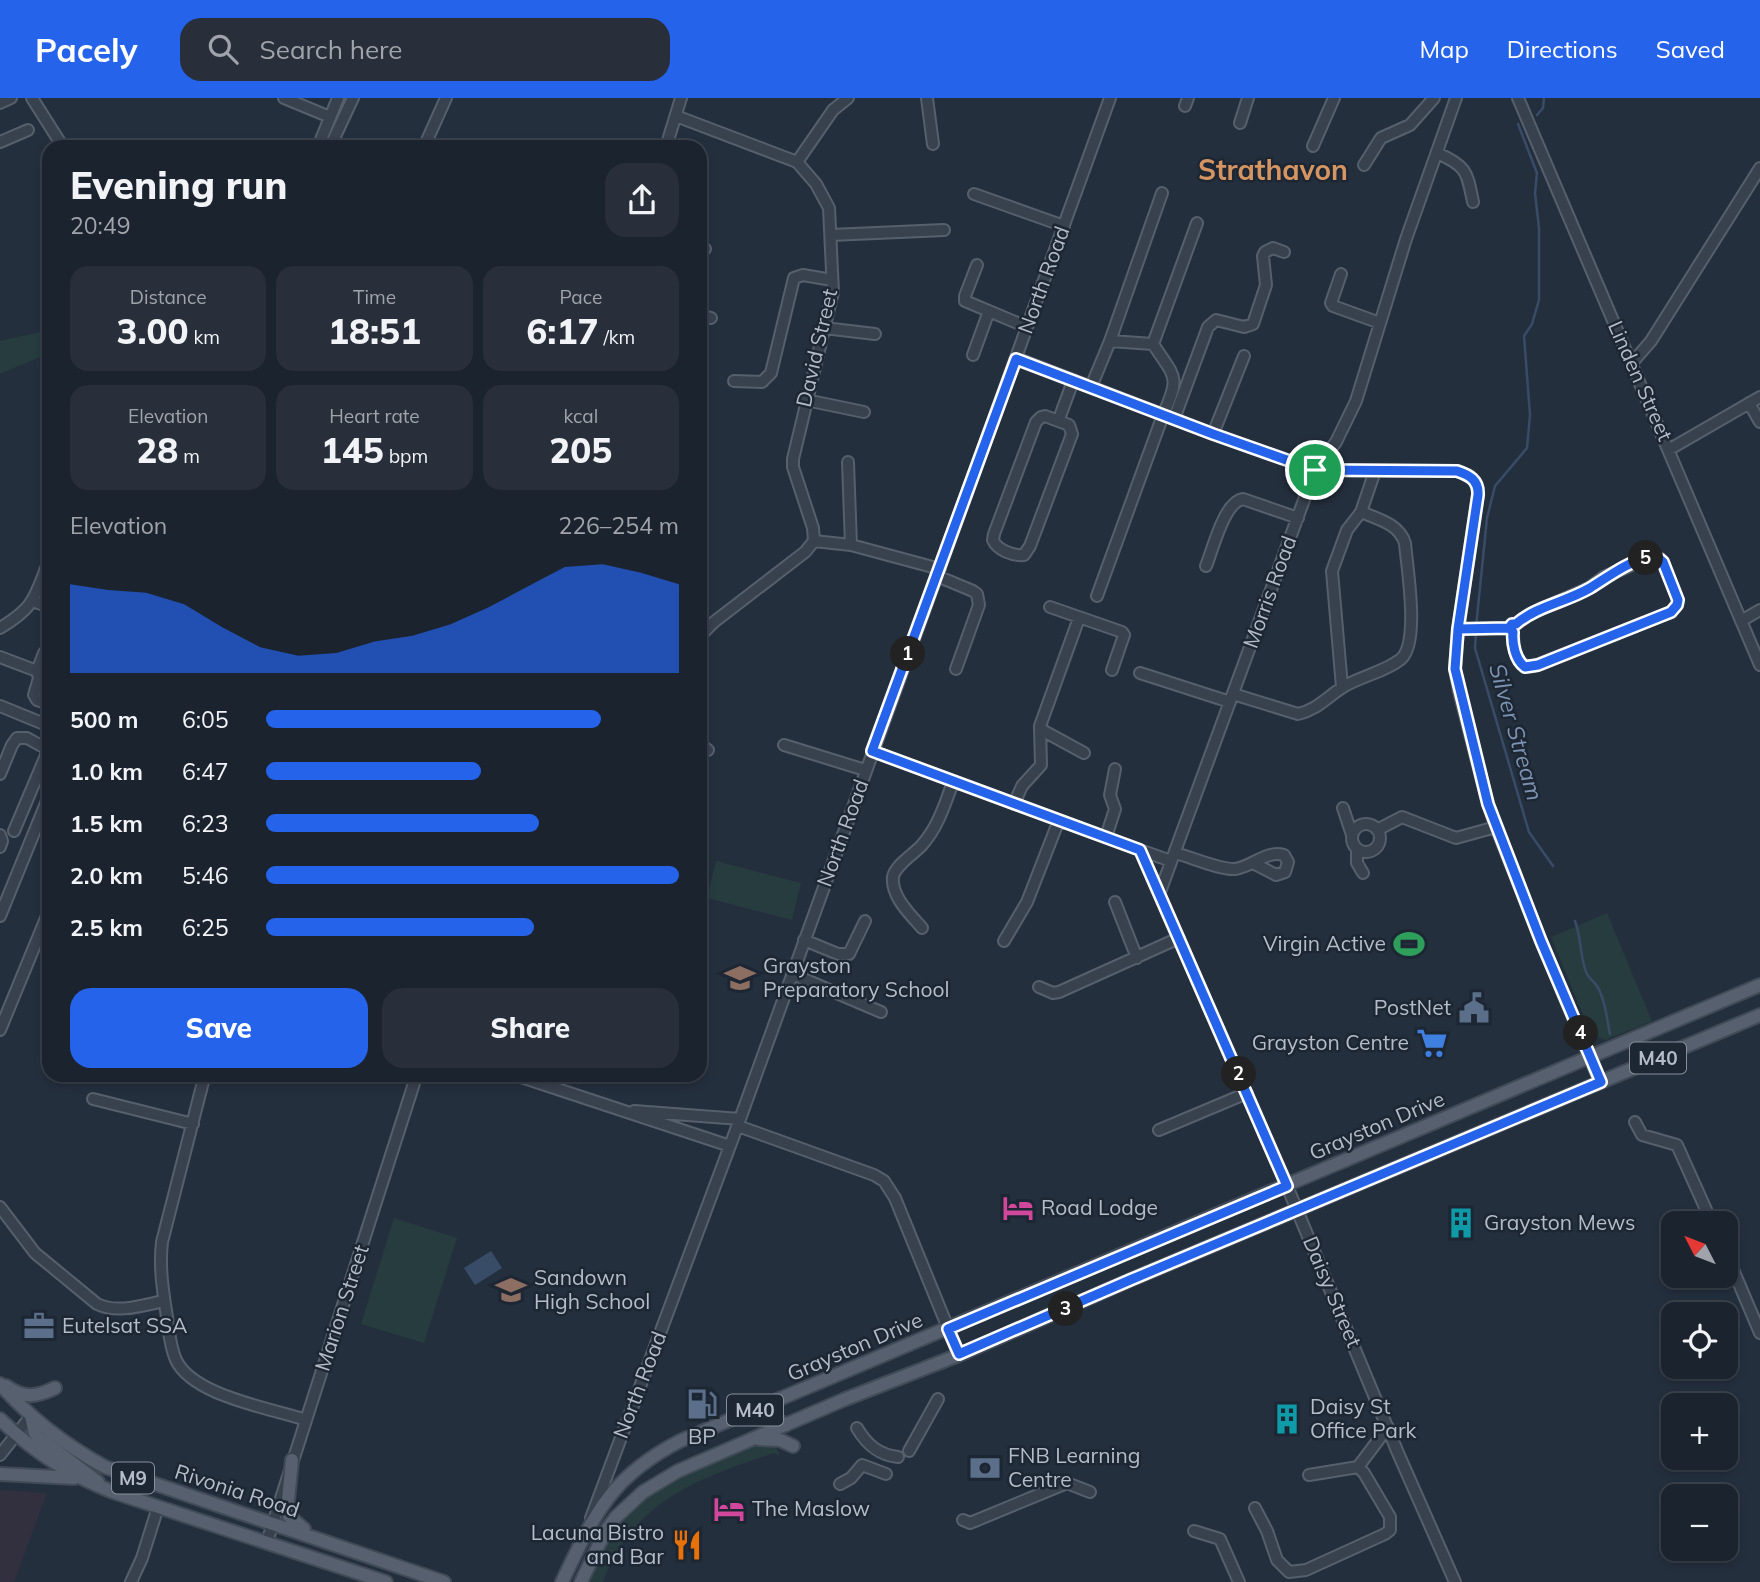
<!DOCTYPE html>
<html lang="en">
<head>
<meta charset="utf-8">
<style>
	:root { --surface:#1b232e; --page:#282f3a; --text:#f1f3f6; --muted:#a0a4aa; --line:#39404a; --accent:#2563eb }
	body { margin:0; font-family:Mulish,sans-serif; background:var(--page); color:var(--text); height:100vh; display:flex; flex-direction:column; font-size:26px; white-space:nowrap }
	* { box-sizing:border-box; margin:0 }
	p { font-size:23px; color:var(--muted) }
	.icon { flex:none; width:38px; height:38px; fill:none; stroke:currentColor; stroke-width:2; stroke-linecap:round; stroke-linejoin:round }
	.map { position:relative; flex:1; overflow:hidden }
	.drawer { position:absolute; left:42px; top:42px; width:665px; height:942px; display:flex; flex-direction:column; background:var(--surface); border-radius:21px; box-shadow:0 4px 10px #0003,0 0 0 2px var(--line) }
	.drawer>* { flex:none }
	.needle { width:46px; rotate:312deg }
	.tools { position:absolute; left:1661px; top:1113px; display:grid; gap:14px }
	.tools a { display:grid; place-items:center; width:77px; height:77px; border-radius:14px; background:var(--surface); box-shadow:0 4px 10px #0003,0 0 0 2px var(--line); font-size:35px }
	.pin { position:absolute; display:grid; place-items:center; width:60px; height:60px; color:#fff; margin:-30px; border:4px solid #fff; border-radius:50%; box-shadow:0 2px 7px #0007 }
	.km { position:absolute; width:35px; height:35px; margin:-18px; border-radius:50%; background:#222; color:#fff; font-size:19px; line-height:35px; text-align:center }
	.round { display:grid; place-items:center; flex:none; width:74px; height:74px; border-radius:21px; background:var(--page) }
	.headline { display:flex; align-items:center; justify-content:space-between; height:119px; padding:0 28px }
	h1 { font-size:38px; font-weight:800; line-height:52px }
	.figures { display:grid; grid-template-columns:repeat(3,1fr); gap:10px; height:119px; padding:7px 28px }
	.figures div { display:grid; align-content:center; border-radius:18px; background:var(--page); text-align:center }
	.figures b { font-size:35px; font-weight:800 }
	.figures small { font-size:19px; font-weight:400 }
	.figures p { font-size:19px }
	.chart { height:196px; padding:14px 28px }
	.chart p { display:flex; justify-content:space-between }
	.chart svg { width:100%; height:126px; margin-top:7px; fill:var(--accent); opacity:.7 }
	.button { display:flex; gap:14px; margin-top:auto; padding:14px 28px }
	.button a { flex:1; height:80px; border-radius:21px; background:var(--accent); color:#fff; font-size:28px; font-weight:800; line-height:80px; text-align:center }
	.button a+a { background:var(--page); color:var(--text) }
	ul { padding:0 28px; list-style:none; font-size:23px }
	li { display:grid; grid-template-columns:112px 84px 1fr; align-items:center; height:52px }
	li i { height:18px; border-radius:9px; background:var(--accent) }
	header { display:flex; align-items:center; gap:42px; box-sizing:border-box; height:98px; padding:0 35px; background:var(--accent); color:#fff }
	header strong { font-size:33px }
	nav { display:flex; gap:38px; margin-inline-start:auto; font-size:24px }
	.search { width:490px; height:63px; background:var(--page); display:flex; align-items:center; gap:18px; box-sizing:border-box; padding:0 24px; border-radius:21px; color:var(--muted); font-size:26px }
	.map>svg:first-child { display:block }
</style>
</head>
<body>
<header>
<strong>Pacely</strong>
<div class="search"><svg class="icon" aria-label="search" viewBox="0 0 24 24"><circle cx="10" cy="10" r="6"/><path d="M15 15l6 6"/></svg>Search here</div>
<nav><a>Map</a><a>Directions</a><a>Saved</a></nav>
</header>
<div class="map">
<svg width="1760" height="1484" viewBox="0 0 1760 1484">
	<rect width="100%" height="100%" fill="#242f3e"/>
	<!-- medical -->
	<path fill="#32303f" d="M 0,1392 L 47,1395 L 14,1484 L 0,1484 Z"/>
	<!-- green -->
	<path fill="#263c3f" d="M 49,232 L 49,294 L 40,259 L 0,276 L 0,243 Z
		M 716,763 L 801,785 L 792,822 L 707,800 Z
		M 1607,815 L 1652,923 L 1606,942 L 1591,936 L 1551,839 Z
		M 394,1120 L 457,1140 L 424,1245 L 361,1226 Z
		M 770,1331 L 780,1358 L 774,1355 C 701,1379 631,1404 603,1484 L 590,1484 L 612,1427 L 643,1395 Z"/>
	<!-- water -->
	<path fill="#394c67" d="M 491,1153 L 502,1170 L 475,1187 L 464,1170 Z"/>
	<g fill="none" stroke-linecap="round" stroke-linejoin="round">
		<!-- stream -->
		<path stroke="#394c67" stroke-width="2.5" d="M 1537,17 L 1543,10 L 1544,0
			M 1476,529 L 1487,420 L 1495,388 L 1527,350 L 1530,317 L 1524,238 L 1532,226 L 1539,202 L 1539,130 L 1535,95 L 1537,75 L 1518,26
			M 1476,535 L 1475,550 L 1529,734 L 1553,768
			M 1575,823 C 1581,839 1580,855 1585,871 C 1587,880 1593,882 1597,888 C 1605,901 1607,921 1610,936"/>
		<!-- minor casing -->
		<g stroke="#565f6c" stroke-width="14">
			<path id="minor" d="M 32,0 L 63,49
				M 284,0 L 330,19
				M 927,0 L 933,46
				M 1518,0 L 1760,567
				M 0,5 L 11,0
				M 1185,8 L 1188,0
				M 676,18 L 797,64 L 816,86 L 829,110 L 833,194 L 793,361 L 793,369 L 813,430 L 814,443 L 851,447 L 940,471
				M 1240,25 L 1248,0
				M 0,44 L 28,32
				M 1313,48 L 1334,0
				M 318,49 L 338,0
				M 330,49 L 353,0
				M 424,49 L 446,0
				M 666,49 L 681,0
				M 1437,55 C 1467,68 1467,74 1473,104
				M 797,64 L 833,12 L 848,0
				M 1364,67 L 1381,40 L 1410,27 L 1434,0
				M 974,96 L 1064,128
				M 831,137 L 944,132
				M 700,150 L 705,151
				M 977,167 L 965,198 L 965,203 L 1027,229
				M 1341,176 L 1331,205 L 1333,208 L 1380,225
				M 700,217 L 711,220
				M 824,230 L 875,236
				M 1110,243 L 1153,246
				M 1153,246 L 1197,125
				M 973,257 L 989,213
				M 1016,260 L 1213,336 L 1315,372 L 1457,373 C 1469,377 1479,382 1478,397 L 1458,531 L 1455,571 L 1459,593 L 1488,706 L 1496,729 L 1541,843 L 1600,984
				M 1631,266 L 1651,243 L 1760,70
				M 734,283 L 762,284 L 771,275 L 794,180 L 803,177 L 832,182
				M 1091,289 L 1110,243 L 1162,95
				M 806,302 L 864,314
				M 1749,305 L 1760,324
				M 1045,318 L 1069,327 L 1072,336 L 1030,448 L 1024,457 C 1013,458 997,452 993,442 L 994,436 L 1036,324 L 1041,319 Z
				M 1059,321 L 1073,283
				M 1174,321 L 1208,229 L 1216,222 L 1244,229 L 1253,226 L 1266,187 L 1263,158 L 1265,154 L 1273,150 L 1284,154
				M 1213,336 L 1244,258
				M 1670,351 L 1760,299
				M 848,364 L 851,447
				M 1206,468 C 1213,451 1224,404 1243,401 L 1298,420
				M 937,478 L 973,493 L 977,496 L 979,507 L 956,571
				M 1097,498 L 1163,317 C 1181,277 1175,280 1153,246
				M 33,503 L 49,509
				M 1050,509 L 1122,534 L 1124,537 L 1112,572
				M 1741,523 L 1760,512
				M 0,530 C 35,509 34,500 49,463
				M 1458,531 L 1509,530
				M 1513,534 C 1513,548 1515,571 1534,568 L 1671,514 L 1677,507 L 1678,502 L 1663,464 L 1659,460 L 1652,458 L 1604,479 L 1589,490 L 1530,516 L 1516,526
				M 700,538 L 714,524 L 805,454 L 814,443
				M 0,559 L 37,573 L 39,580 L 34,597 L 37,602 L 49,606
				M 37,573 L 44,555
				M 1140,575 L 1230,604
				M 1342,589 L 1332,473 L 1347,432 L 1361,414 L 1375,373
				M 1233,596 L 1298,616 C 1317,612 1327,599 1343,589 C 1361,578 1385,574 1401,561 C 1420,544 1407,470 1405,445 C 1399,426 1378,421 1361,414
				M 0,608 L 49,628
				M 1040,631 L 1084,655
				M 700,646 L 708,652
				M 784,647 L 865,672
				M 872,653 L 1140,752 L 1287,1088 L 1398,1355 L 1455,1484
				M 0,676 L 12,647 L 17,640 L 27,640 L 45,650 L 47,655 L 14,733
				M 1014,706 L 1022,688 L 1041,667 L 1040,628 L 1079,520
				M 1343,710 L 1352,737
				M1352 740a14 14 0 1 1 28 0a14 14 0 1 1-28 0Z
				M 1377,732 L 1402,719 L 1456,740 L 1496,729
				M 0,737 L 2,743 L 0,749
				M 1106,739 L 1115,711 L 1110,697 L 1115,671
				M 1357,751 L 1357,765 L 1363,775
				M 1140,752 L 1171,763
				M 1175,755 C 1191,759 1220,772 1235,771 C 1252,769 1266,752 1284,757 L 1288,764 L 1285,774 L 1276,777 L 1253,765
				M 1160,794 L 1315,372 L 1336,344 L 1356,303 L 1406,141 L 1456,0
				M 1115,804 L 1137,860
				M 0,818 L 49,698
				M 922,830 C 911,817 891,799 893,779 C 895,767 914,756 922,747 C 938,729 945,706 953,684
				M 804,842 L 838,856 L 849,856 L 865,823
				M 1004,843 L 1027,804 L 1059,722
				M 792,876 L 881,914
				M 1039,889 L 1053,895 L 1059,894 L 1179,840
				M 0,932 L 49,813
				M 205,976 L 162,1144 C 159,1169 163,1194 167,1219 C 169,1234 170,1249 176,1262 C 193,1298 270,1310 306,1322
				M 512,976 L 730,1048
				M 93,1001 L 193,1026
				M 634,1013 L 740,1021
				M 1635,1024 L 1642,1037 L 1677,1047 L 1712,1125
				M 738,1028 L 874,1077 L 884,1083 L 895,1100 L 959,1257
				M 1159,1032 L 1247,995
				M 0,1109 L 35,1155 L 97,1206 C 118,1216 143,1207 164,1203
				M 1726,1155 L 1760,1235
				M 857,1330 C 867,1347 879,1357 898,1359
				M 909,1353 L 938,1301
				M 0,1357 L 31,1318
				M 1358,1369 L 1388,1329
				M 1309,1377 L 1358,1369
				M 840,1386 L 851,1380 L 862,1367 L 886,1376
				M 1255,1410 L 1267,1433 L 1277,1462 L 1289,1474 L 1306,1472 L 1385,1436 L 1390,1432 L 1390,1419 L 1364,1375 L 1358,1369
				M 591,1420 L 740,1021 L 1110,0
				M 963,1422 L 970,1425 L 1067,1385 L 1090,1394
				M 1194,1433 L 1220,1441 L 1239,1484
				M 267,1444 L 417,976
				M 131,1484 L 142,1460 L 158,1409"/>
		</g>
		<!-- major casing -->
		<g stroke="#414a57" stroke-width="16">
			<path id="major" d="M 0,1286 C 30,1320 65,1347 105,1369 L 444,1484
				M 6,1288 C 24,1301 36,1299 55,1290
				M 747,1317 L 772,1319 L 786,1327
				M 31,1318 L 35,1335 L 38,1339 L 98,1384
				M 0,1321 C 33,1354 70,1377 113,1394 L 386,1484
				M 759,1341 L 780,1342 L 793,1348
				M 292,1362 L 287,1412 L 289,1418 L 304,1431
				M 0,1376 L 74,1380
				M 562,1484 C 594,1417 610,1379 680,1343 L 1760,887
				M 581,1484 L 605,1434 L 616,1419 L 643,1394 L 678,1373 L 843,1302 L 959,1257 L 1130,1182 L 1760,917"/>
		</g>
		<!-- minor -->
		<use href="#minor" stroke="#38414e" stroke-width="10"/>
		<!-- major -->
		<use href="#major" stroke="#56606e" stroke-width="12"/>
	</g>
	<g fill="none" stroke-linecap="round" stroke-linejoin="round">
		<!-- route casing -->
		<g stroke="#fff" stroke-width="14">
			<path id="route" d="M 1315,372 L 1213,336 L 1016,261 L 872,653 L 1140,752 L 1287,1088 L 948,1231 L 959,1256 L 1130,1182 L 1601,984 L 1541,843 L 1488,706 L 1455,571 L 1458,531 L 1509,530 L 1512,526 L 1516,526 C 1537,508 1566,504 1590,490 C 1608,479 1627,464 1649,459 C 1656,458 1659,460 1663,464 L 1678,502 L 1677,507 L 1671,514 L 1538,567 L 1525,569 C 1515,562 1512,545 1513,534 L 1509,530 L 1458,531 L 1478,397 C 1479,382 1469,377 1457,373 L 1315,372"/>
		</g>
		<!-- route -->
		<use href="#route" stroke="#2563eb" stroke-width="9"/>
	</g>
	<!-- icons -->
	<defs>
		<g id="stadium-bare" transform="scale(2.415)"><path d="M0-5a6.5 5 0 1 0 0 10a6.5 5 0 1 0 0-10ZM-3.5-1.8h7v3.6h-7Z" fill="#2e9e5b" stroke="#1d2633" stroke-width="2.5" paint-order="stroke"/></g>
		<g id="school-bare" transform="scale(2.415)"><path d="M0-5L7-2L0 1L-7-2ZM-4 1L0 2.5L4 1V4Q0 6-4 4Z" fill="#8d6e63" stroke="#1d2633" stroke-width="2.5" paint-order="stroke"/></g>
		<g id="civic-bare" transform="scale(2.415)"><path d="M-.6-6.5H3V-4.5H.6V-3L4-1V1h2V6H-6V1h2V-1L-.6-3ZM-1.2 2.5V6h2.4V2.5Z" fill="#5c6f8a" stroke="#1d2633" stroke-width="2.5" paint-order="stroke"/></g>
		<g id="supermarket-bare" transform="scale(2.415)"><path d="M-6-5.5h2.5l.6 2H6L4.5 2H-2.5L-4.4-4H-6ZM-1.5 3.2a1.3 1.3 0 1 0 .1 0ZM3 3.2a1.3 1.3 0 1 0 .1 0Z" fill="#3f7fe0" stroke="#1d2633" stroke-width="2.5" paint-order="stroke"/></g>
		<g id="hotel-bare" transform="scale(2.415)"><path d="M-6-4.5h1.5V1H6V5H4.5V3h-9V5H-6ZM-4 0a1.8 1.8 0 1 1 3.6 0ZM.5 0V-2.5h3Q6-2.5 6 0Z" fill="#d1479c" stroke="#1d2633" stroke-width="2.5" paint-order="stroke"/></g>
		<g id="building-bare" transform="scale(2.415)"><path d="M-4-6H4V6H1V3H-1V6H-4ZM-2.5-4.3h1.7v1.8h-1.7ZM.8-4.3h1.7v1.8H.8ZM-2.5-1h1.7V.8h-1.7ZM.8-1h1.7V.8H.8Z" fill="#0f9aa8" stroke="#1d2633" stroke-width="2.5" paint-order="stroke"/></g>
		<g id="office-bare" transform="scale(2.415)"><path d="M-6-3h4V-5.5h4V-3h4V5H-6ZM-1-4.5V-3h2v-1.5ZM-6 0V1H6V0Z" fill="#5c6f8a" stroke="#1d2633" stroke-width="2.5" paint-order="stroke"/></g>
		<g id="fuel-bare" transform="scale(2.415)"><path d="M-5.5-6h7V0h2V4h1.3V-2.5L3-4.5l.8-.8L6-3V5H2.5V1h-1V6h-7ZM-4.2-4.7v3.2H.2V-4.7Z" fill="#5c6f8a" stroke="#1d2633" stroke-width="2.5" paint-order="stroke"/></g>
		<g id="bank-bare" transform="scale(2.415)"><path d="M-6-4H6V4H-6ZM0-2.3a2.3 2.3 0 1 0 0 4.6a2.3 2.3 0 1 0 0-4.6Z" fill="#5c6f8a" stroke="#1d2633" stroke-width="2.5" paint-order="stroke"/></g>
		<g id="restaurant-bare" transform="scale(2.415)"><path d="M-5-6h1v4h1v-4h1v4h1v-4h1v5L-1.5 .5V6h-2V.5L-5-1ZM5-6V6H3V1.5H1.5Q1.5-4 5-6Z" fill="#e8710a" stroke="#1d2633" stroke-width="2.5" paint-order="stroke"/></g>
	</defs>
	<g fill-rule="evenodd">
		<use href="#stadium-bare" x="1409" y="846"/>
		<use href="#school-bare" x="740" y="880"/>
		<use href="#civic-bare" x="1474" y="910"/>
		<use href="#supermarket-bare" x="1432" y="945"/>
		<use href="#hotel-bare" x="1018" y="1110"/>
		<use href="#building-bare" x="1461" y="1125"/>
		<use href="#school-bare" x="511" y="1192"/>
		<use href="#office-bare" x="39" y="1228"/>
		<use href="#fuel-bare" x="702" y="1306"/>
		<use href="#building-bare" x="1287" y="1321"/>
		<use href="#bank-bare" x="985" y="1370"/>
		<use href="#hotel-bare" x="729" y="1411"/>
		<use href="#restaurant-bare" x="687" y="1447"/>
	</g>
	<g text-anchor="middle" stroke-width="5" stroke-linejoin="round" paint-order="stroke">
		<!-- shield labels -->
		<g fill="#1d2633" stroke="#878f9c" stroke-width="2">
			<rect x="1630" y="944.5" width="56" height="31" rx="5"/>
			<rect x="727" y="1296.5" width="56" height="31" rx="5"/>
			<rect x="112" y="1364.5" width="42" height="31" rx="5"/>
		</g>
		<g font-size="19" font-weight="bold" fill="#b4bcc9">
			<text x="1658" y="967">M40</text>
			<text x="755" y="1319">M40</text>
			<text x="133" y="1387">M9</text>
		</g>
		<!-- street labels -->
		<g font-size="21" fill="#b4bcc9" stroke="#1d2633">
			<text transform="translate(1044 182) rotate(-70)" y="7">North Road</text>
			<text transform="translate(817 250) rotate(-77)" y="7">David Street</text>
			<text transform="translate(1640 283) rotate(66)" y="7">Linden Street</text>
			<text transform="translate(1270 494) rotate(-70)" y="7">Morris Road</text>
			<text transform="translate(843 735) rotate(-70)" y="7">North Road</text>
			<text transform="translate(1377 1028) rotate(-23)" y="7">Grayston Drive</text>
			<text transform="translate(1332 1194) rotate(67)" y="7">Daisy Street</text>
			<text transform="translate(342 1210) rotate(-72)" y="7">Marion Street</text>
			<text transform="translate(855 1249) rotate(-23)" y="7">Grayston Drive</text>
			<text transform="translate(640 1287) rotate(-69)" y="7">North Road</text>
			<text transform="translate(237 1393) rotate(18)" y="7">Rivonia Road</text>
		</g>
		<!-- poi labels -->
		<g font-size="21" fill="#b4bcc9" stroke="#1d2633" text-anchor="start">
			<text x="1386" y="853" text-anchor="end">Virgin Active</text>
			<text x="763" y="875">Grayston<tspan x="763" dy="24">Preparatory School</tspan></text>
			<text x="1451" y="917" text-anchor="end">PostNet</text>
			<text x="1409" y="952" text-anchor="end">Grayston Centre</text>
			<text x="1041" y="1117">Road Lodge</text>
			<text x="1484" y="1132">Grayston Mews</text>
			<text x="534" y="1187">Sandown<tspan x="534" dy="24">High School</tspan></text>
			<text x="62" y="1235">Eutelsat SSA</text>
			<text x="1310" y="1316">Daisy St<tspan x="1310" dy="24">Office Park</tspan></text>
			<text x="702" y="1346" text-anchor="middle">BP</text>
			<text x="1008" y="1365">FNB Learning<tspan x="1008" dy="24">Centre</tspan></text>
			<text x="752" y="1418">The Maslow</text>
			<text x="664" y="1442" text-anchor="end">Lacuna Bistro<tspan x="664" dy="24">and Bar</tspan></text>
		</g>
		<!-- water labels -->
		<g font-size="23" font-style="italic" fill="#7c92b1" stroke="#1d2633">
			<text transform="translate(1516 634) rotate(74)" y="8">Silver Stream</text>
		</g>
		<!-- district labels -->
		<g font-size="28" font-weight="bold" fill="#d59563" stroke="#1d2633">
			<text x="1273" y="82">Strathavon</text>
		</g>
	</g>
</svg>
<div class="tools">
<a><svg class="needle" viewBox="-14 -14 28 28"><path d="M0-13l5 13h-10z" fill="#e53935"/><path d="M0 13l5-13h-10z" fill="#a0a4aa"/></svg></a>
<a><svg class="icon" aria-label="locate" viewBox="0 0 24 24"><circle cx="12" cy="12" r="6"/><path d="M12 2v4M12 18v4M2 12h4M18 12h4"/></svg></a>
<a>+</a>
<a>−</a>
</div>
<div class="pin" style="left:1315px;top:372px;background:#1e9e55"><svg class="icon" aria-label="arrive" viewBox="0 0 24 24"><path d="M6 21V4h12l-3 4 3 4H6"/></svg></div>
<b class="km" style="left:908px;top:556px">1</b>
<b class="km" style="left:1239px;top:976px">2</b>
<b class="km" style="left:1066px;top:1211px">3</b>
<b class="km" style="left:1581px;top:935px">4</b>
<b class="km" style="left:1646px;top:460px">5</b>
<section class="drawer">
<div class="headline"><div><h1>Evening run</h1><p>20:49</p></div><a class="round"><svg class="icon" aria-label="share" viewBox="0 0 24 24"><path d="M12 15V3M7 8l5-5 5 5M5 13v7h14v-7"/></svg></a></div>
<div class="figures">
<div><p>Distance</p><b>3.00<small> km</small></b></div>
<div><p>Time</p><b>18:51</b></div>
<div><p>Pace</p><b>6:17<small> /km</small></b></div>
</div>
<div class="figures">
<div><p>Elevation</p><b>28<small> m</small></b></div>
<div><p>Heart rate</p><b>145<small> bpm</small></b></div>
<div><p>kcal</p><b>205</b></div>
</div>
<div class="chart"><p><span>Elevation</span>226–254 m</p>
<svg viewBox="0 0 160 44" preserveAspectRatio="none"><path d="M0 44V13L10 15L20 16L30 20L40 28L50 35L60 38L70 37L80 33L90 31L100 27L110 21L120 14L130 7L140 6L150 9L160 13V44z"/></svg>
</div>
<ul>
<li><b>500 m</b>6:05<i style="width:81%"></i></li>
<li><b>1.0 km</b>6:47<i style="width:52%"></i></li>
<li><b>1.5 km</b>6:23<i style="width:66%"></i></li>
<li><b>2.0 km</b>5:46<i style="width:100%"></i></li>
<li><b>2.5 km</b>6:25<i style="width:65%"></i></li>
</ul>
<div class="button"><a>Save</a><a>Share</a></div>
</section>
</div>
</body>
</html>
